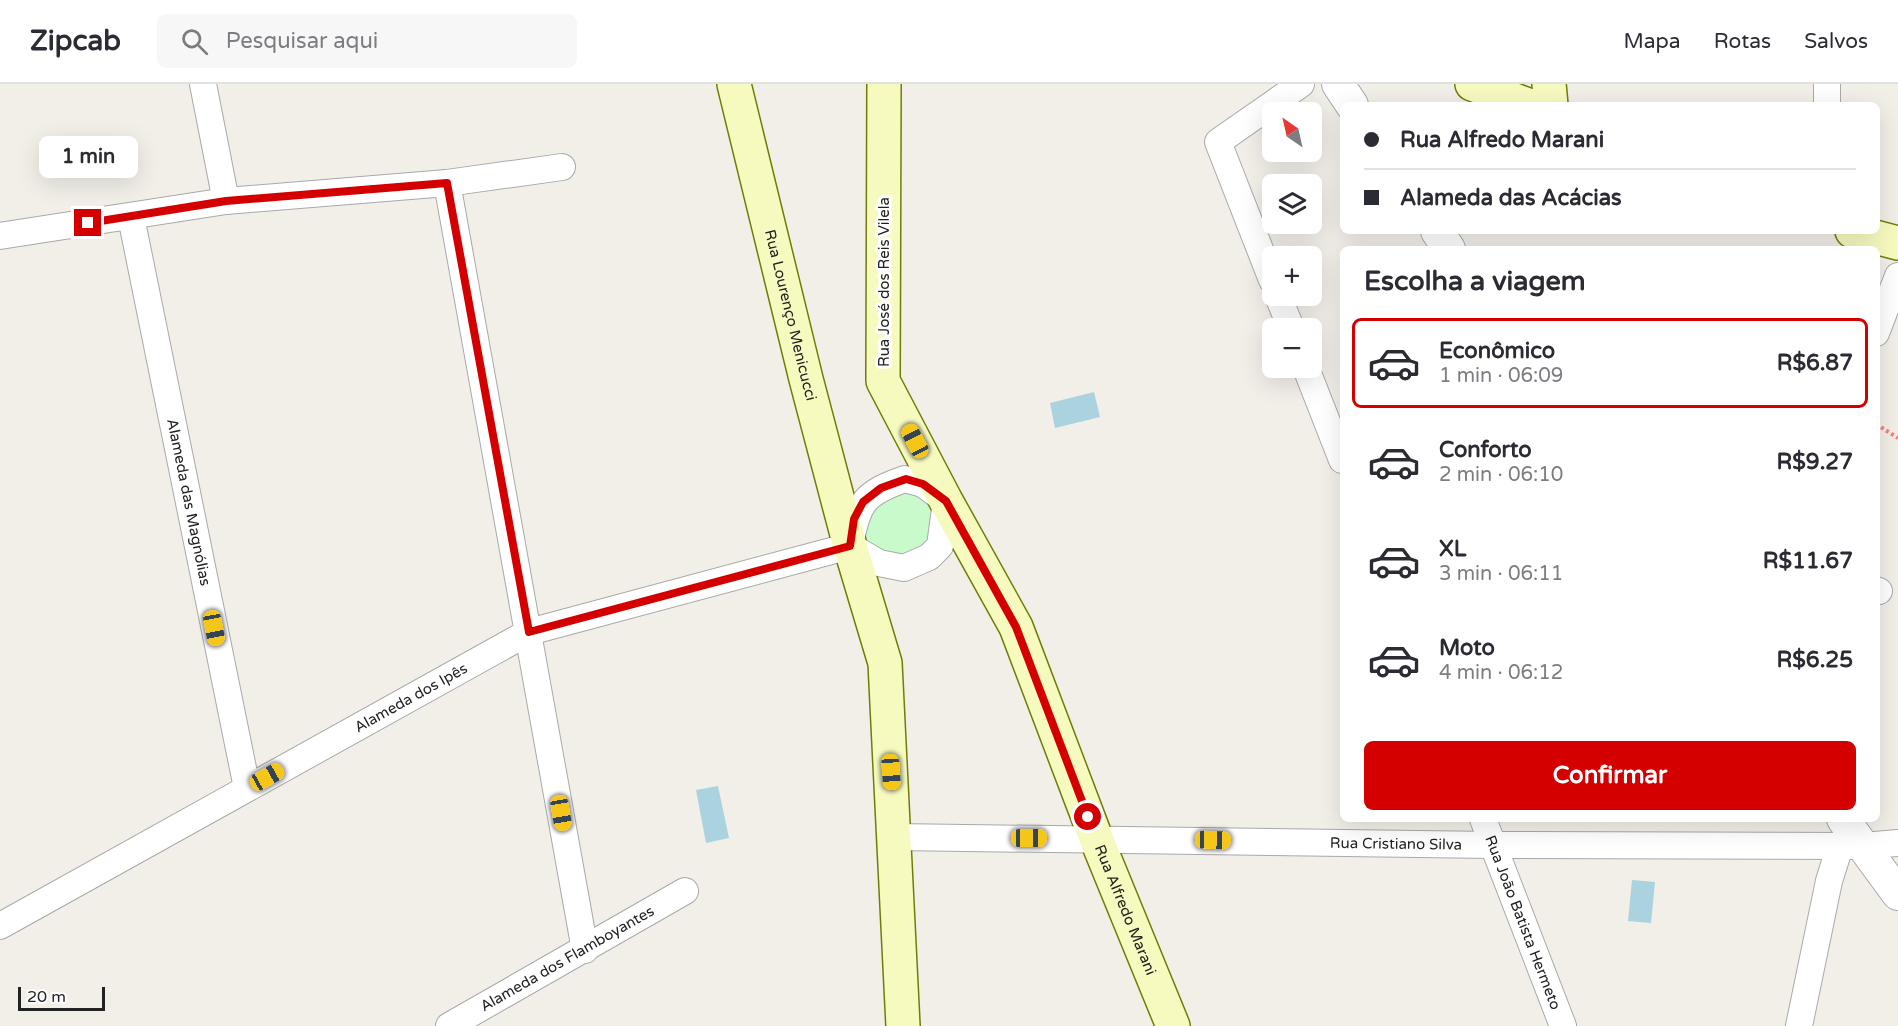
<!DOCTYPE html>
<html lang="pt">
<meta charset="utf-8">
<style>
:root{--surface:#fff;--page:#f7f7f7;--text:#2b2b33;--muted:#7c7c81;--line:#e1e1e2;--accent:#d40000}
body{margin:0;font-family:"Varela Round",sans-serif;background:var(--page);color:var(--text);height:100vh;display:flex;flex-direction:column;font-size:22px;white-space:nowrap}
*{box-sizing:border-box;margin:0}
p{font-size:20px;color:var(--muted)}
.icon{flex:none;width:33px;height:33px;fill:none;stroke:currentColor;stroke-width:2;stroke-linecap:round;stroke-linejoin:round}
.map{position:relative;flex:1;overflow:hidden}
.panel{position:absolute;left:1340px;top:162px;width:540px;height:576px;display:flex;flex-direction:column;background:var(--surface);border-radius:9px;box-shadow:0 6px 24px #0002}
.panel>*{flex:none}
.hud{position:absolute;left:1340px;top:18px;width:540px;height:132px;border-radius:9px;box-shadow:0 6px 24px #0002;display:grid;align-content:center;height:132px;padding:0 24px;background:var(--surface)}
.needle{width:39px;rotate:326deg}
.controls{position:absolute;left:1262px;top:18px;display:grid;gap:12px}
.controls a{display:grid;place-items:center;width:60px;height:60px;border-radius:9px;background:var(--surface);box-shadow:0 6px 24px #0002;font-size:30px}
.scale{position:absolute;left:18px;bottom:15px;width:87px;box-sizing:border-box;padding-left:6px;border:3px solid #222;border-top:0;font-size:16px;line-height:21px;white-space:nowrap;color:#222;-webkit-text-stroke:4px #fff;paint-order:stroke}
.end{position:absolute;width:27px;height:27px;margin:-14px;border:8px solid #d40000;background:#fff;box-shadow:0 0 0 3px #fff}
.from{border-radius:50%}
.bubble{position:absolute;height:42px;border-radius:9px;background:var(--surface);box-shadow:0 6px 24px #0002;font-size:20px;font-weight:800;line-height:42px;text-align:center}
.car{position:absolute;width:18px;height:36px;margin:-18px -9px;border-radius:8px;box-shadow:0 0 4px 2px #0007;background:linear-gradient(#f5c518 24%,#345 0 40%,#f5c518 0 76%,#345 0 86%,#f5c518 0)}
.hud b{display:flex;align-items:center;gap:21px;height:57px;font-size:22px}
.hud b+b{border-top:2px solid var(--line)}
.hud i{width:15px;height:15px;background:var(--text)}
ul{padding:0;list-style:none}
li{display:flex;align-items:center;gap:18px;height:90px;margin:0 12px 9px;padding:0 12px;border:3px solid transparent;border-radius:9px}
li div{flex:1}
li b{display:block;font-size:22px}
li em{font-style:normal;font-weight:800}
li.active{border-color:var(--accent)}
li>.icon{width:54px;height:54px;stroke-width:1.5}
h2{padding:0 24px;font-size:27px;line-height:72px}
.primary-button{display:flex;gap:12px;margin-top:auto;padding:12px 24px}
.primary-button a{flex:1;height:69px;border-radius:9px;background:var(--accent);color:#fff;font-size:24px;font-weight:800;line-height:69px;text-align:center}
header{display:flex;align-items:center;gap:36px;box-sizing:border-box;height:84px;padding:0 30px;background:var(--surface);border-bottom:2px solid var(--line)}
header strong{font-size:28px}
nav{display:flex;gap:33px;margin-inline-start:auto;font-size:21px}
.search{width:420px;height:54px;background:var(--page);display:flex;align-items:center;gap:15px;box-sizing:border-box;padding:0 21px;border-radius:9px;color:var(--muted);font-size:22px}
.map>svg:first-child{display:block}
.park{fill:#c8facc}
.water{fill:#aad3df}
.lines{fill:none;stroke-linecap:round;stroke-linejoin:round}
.minor-casing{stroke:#a9a9a9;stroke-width:28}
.tertiary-casing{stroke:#a9a9a9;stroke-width:34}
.secondary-casing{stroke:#707d05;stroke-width:36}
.path{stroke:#fa8072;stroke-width:4;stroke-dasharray:3 3;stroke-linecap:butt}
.minor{stroke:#fff;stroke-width:26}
.tertiary{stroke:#fff;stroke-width:32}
.secondary{stroke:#f7fabf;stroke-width:33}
.route{stroke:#d40000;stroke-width:8}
.labels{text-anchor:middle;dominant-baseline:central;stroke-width:6;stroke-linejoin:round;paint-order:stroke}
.street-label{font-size:15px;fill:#222;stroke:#fff}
</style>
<header>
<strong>Zipcab</strong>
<div class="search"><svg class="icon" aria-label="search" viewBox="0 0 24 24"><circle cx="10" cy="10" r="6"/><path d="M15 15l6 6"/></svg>Pesquisar aqui</div>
<nav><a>Mapa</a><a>Rotas</a><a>Salvos</a></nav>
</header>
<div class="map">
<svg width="1898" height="942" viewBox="0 0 1898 942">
<rect width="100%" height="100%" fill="#f2efe9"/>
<path class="park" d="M908 401 931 411 936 431 933 464 884 477 860 454C872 420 875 415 908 401Z"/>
<g class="water">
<path d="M1094 308 1100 333 1055 344 1050 319Z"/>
<path d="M718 702 729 754 706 759 696 706Z"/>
<path d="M1632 796 1655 798 1651 839 1628 837Z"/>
</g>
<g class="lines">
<g class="minor-casing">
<g id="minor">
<path d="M203 0 226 117"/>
<path d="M1827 21V0"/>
<path d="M447 99 585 866"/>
<path id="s1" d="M131 133 247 704"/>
<path d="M0 152 226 117 447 99 562 83"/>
<path d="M1272 196 1218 58 1301 0"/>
<path d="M1278 212 1291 244"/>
<path d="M1876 249 1898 192"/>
<path d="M1306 284 1342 376"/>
<path d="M905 395 923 400 946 417 940 462 929 473 904 484 879 479 850 462C857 419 864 409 905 395Z"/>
<path d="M1876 506 1879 507"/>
<path id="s2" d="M1483 735 1563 942"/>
<path id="s3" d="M895 753 1493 761 1863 762 1898 759"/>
<path id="s4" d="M0 842 529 548 850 462"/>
<path id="s5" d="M449 942 685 807"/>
<path d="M1799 942 1829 797 1840 762"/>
</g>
</g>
<g class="tertiary-casing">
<g id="tertiary">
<path d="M1338 0 1352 21"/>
<path d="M1437 147 1449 165"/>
<path d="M1843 735 1898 810"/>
</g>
</g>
<g class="secondary-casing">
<g id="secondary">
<path id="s6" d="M734 0 806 295 850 462 885 579 903 942"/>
<path id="s7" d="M884 0 883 297 946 417 1016 543 1096 754 1173 942"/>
<path d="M1472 0 1528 21"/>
<path d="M1549 0 1551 21"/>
<path d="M1852 147 1898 159"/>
</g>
</g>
<path class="path" d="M1876 340 1898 354"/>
<use href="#minor" class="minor"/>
<use href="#tertiary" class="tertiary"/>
<use href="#secondary" class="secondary"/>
</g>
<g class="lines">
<path class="route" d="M88 139 226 117 447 99 529 548 850 462 854 435 863 418 881 404 906 395 923 400 946 417 1016 543 1088 733"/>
</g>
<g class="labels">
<g class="street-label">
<text transform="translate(884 198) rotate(-90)">Rua José dos Reis Vilela</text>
<text stroke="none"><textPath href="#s6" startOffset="238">Rua Lourenço Menicucci</textPath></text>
<text stroke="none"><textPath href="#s1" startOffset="291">Alameda das Magnólias</textPath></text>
<text stroke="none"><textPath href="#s4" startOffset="470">Alameda dos Ipês</textPath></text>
<text stroke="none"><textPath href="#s3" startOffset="501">Rua Cristiano Silva</textPath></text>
<text stroke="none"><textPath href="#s7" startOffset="880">Rua Alfredo Marani</textPath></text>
<text stroke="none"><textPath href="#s2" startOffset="111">Rua João Batista Hermeto</textPath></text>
<text stroke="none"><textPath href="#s5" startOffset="136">Alameda dos Flamboyantes</textPath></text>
</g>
</g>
</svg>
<div class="controls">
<a><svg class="needle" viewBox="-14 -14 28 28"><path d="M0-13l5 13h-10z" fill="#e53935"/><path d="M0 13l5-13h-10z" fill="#7c7c81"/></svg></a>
<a><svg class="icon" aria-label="layers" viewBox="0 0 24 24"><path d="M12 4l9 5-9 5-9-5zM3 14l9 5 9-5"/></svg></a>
<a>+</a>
<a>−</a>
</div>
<div class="scale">20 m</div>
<i class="end from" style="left:1088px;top:733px"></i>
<i class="end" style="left:88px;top:139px"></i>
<div class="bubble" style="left:39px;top:52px;width:99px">1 min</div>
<i class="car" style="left:915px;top:357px;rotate:332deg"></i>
<i class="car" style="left:214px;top:544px;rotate:169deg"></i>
<i class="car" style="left:891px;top:688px;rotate:176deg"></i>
<i class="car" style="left:267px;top:693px;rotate:61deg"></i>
<i class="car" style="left:561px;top:729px;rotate:170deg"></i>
<i class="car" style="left:1029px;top:754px;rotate:90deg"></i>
<i class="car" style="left:1213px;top:756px;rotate:91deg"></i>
<div class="hud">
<b><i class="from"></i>Rua Alfredo Marani</b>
<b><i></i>Alameda das Acácias</b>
</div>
<section class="panel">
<h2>Escolha a viagem</h2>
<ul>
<li class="active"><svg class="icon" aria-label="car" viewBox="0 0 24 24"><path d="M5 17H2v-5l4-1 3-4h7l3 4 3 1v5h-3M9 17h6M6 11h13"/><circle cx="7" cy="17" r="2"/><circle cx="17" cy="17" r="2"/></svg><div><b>Econômico</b><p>1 min · 06:09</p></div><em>R$6.87</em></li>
<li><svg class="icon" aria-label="car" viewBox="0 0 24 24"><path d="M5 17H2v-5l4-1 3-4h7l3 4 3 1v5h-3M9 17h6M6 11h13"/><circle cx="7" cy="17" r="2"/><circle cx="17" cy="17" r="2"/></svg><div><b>Conforto</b><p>2 min · 06:10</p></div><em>R$9.27</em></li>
<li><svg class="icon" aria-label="car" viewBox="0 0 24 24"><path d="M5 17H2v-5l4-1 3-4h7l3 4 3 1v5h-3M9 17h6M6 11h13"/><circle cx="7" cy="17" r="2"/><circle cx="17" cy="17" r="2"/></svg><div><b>XL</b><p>3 min · 06:11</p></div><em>R$11.67</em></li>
<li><svg class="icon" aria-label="car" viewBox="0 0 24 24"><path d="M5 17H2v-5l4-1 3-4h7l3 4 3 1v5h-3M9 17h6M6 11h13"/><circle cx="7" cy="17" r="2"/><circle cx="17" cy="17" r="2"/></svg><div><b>Moto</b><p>4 min · 06:12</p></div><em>R$6.25</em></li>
</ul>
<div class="primary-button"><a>Confirmar</a></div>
</section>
</div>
